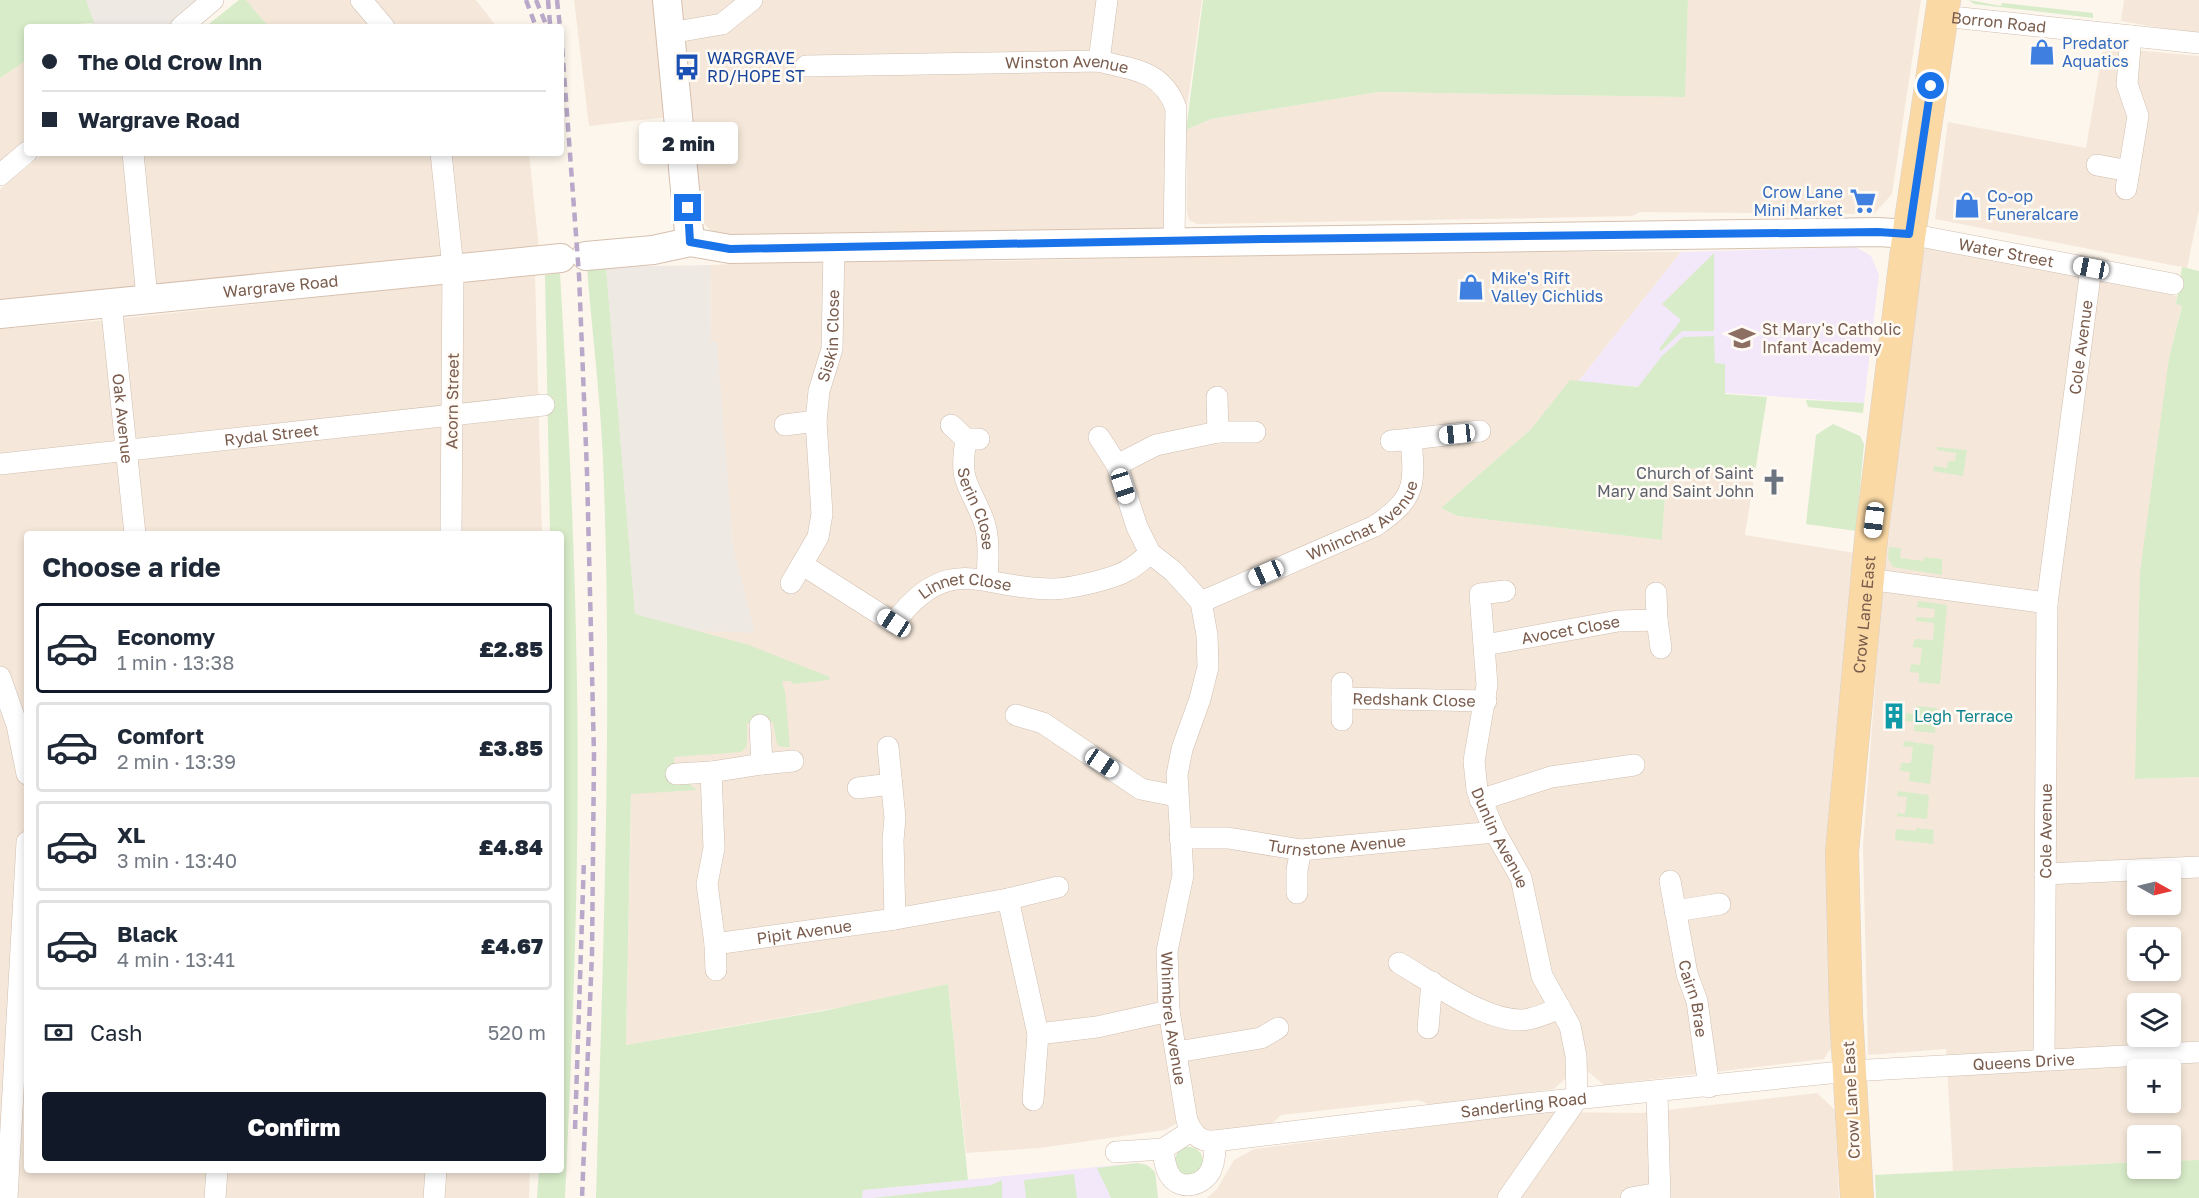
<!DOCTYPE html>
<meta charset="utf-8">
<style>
:root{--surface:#fff;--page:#f6f6f7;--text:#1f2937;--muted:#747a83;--line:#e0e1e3;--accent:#111827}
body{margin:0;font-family:"Golos Text",sans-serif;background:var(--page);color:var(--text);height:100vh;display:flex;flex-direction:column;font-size:22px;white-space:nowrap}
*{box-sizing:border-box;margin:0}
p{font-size:20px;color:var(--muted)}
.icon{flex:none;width:33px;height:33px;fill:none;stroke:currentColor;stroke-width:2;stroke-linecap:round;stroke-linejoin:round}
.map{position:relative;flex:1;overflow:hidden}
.drawer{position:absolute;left:24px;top:531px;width:540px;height:642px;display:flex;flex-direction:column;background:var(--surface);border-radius:6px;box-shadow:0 3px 9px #0003}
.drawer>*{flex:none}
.top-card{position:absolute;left:24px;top:24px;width:540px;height:132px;border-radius:6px;box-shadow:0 3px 9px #0003;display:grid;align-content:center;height:132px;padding:0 18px;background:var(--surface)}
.needle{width:39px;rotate:98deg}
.fabs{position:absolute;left:2127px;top:861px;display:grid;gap:12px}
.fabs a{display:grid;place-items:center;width:54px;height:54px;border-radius:6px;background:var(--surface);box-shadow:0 3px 9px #0003;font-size:30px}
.end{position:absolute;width:27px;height:27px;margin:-14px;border:8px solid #1a73e8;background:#fff;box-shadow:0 0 0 3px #fff}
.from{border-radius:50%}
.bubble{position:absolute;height:42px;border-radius:6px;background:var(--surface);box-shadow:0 3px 9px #0003;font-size:20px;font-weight:800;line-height:42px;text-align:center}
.car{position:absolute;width:18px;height:36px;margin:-18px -9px;border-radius:8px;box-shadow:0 0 4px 2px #0007;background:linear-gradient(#fff 24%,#345 0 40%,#fff 0 76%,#345 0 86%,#fff 0)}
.top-card b{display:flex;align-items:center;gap:21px;height:57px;font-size:22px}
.top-card b+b{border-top:2px solid var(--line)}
.top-card i{width:15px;height:15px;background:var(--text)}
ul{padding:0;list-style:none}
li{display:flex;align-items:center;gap:18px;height:90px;margin:0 12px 9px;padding:0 6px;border:3px solid var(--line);border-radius:6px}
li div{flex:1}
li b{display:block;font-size:22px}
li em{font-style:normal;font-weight:800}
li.active{border-color:var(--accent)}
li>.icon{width:54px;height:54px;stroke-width:1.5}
h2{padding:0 18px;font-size:27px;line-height:72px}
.pay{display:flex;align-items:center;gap:15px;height:66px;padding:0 18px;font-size:22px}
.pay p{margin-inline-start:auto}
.action{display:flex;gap:12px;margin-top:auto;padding:12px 18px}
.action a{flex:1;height:69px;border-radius:6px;background:var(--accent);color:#fff;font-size:24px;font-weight:800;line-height:69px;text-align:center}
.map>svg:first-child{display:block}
.residential{fill:#f5e8da;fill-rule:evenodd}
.industrial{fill:#efe9e4}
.education{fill:#f3e8fa}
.green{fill:#d8ecc9}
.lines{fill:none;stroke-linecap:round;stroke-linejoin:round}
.street-casing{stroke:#d1beb0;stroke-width:22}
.secondary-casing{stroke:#d6c0b0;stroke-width:30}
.primary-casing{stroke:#dad1cd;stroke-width:34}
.street{stroke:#fff;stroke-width:21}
.secondary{stroke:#fff;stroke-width:28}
.primary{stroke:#fbd9a5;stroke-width:33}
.rail{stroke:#b9a8c9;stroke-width:4.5;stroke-dasharray:9 6;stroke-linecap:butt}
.route{stroke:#1a73e8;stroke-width:8}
.labels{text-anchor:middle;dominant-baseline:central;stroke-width:5;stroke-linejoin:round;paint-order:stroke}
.street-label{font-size:16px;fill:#7a5c4d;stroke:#fffaf3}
.shop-label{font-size:16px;fill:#366cbe;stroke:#fffaf3;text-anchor:start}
.transit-label{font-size:16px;fill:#164399;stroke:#fffaf3;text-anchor:start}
.education-label{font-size:16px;fill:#785e54;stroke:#fffaf3;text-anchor:start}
.worship-label{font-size:16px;fill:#5b616d;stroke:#fffaf3;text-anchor:end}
.culture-label{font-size:16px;fill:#0d838f;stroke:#fffaf3;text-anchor:start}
</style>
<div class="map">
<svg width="2199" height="1198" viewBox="0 0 2199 1198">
<rect width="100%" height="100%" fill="#fdf6ec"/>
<g class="residential">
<path d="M246 0H476L497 27H269Z"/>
<path d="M574 0H653L667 117 589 126Z"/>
<path d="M680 0H1202L1189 93 1165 230 728 238 712 232 704 224 701 205Z"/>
<path d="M1688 0H1921L1892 194 1874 214 1640 212 1632 216 1538 218 1197 224 1189 220 1187 212 1186 130 1211 119 1378 92 1684 97Z"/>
<path d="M2124 0H2199V35L2121 21Z"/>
<path d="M2103 47 2199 56V210L2187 268 1935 219 1948 122 2086 148Z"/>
<path d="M27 60V142L0 165V78Z"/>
<path d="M44 153H529L539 249 0 302V189Z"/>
<path d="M1921 245 2177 296 2176 304 2182 305 2169 358 2135 779 2199 777V1160L2171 1161 2170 1136H2138L2137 1162 1953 1171 1946 1049 1868 1055 1863 845 1881 608ZM2138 872H2170V904H2138ZM2138 938H2170V970H2138ZM2138 1004H2170V1036H2138ZM2138 1070H2170V1102H2138Z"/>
<path d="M1396 252H1681L1578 382 1570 381 1531 429 1441 508 1457 516 1662 540 1667 467 1755 472 1745 535 1861 554 1835 1042 1824 1059 1604 1085 1585 1069 1565 1079 1554 1089 1431 1105 1417 1100 1281 1115 1270 1125 1215 1132 1201 1127 1190 1116 1165 1130 1040 1148 966 1153 948 984 875 1001 626 1045 635 614 656 620 741 584 733 547 716 342H711L710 265 824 260 1007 261Z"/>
<path d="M535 274 542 534H27V1170H530L529 1198H0V329L107 320Z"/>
<path d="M1817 1093 1835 1110 1839 1198H1207L1217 1189 1234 1160 1254 1149 1542 1112 1641 1113Z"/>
</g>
<g class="industrial">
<path d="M83 0H202L167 27H93Z"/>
<path d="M710 265 711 342H717L733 547 755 633 699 631 635 614 606 267Z"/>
</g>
<g class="education">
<path d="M1856 247 1871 256 1879 275 1864 403 1578 382 1681 252Z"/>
<path d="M1137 1163 1147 1165 1155 1172 1158 1198H862L863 1190Z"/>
</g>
<g class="green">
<path d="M0 0H86L94 23 27 27V60L0 78Z"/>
<path d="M239 0H246L269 27H205Z"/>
<path d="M1203 0H1688L1685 97 1378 92 1211 119 1186 130Z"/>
<path d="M1969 0 2001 6 2002 3 2093 13V18L1974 4Z"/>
<path d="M1714 253V331H1682L1661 351 1659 349 1681 320 1662 304Z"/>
<path d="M606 267 635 614 749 645 830 677 829 680 792 684 791 681H782L785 692 790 747H781L777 744 773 722 747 723V746L741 752 674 757V784H689L697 790 631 794 626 1045 823 1011 948 984 968 1180 863 1190 862 1198H596C603 952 613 705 603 459 600 395 592 331 587 268Z"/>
<path d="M2182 267 2199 271V777L2135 779 2140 572 2169 358 2182 306 2176 304Z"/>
<path d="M560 273C568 411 575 548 577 686 580 857 573 1028 565 1198H537L539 1170H561V534H550L545 275Z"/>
<path d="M1714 336 1715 363 1725 364V394L1767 397 1755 472 1667 467 1662 540 1457 516 1441 508 1531 429 1570 380 1638 387 1662 356 1683 337Z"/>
<path d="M1806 400 1864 403 1863 413 1808 407Z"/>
<path d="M1833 424 1860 436 1864 444 1856 531 1806 524 1816 435Z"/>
<path d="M1937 447 1967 450 1963 476 1933 471 1934 466 1947 468 1948 461H1955L1956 453 1937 450Z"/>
<path d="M1889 547 1901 548 1900 558 1923 561 1924 557 1942 559V575L1893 567 1888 558Z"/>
<path d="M1918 601 1947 605 1940 684 1919 682V673L1910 672 1911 664 1920 665 1922 648 1912 647 1915 639 1933 640 1934 623 1916 621V617L1934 618 1935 609 1917 607Z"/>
<path d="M1916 706 1937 708 1935 733 1914 731V722L1905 721 1906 713 1915 714Z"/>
<path d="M1904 741 1934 745 1930 784 1909 781 1910 772 1900 771 1901 763H1911L1913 747 1903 746Z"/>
<path d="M1898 791 1929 795 1927 819 1897 816V813L1905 814 1907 797 1897 796Z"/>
<path d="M1916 828 1934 830 1933 844 1895 840 1896 829 1916 831Z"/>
<circle cx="1189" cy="1161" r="14"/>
<path d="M2199 1160V1198H1876L1875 1175 2137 1162 2138 1168H2170L2171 1161Z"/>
<path d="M1137 1163 1147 1165 1155 1172 1158 1198H1111L1097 1168Z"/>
<path d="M1074 1174 1077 1198H1026L1024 1180Z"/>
<path d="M1002 1180V1198H872L991 1185Z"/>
</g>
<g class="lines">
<g class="street-casing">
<g id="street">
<path d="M361 0 384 27"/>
<path id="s1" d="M1942 16 2199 43"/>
<path d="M181 27 213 0"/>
<path d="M670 33 722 24 752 0"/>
<path d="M1099 61 1107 0"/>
<path id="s2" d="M806 66 1099 61C1134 70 1162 70 1176 108L1174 241"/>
<path d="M133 153 147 298"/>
<path d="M441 153 453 268 451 534"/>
<path d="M2097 165 2129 171 2138 116 2127 84 2131 36"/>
<path d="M0 175 27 152"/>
<path d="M2126 189 2129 171"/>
<path id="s3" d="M1909 234 2173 284"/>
<path id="s4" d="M111 303 135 534"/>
<path d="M1217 397 1218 432H1255"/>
<path id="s5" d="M785 425 816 421 819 391 832 349 834 247"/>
<path d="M951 425 966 439H979"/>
<path id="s6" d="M1099 437 1117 465 1137 527 1150 553 1173 571 1201 602 1207 635 1208 667 1200 699 1182 749 1177 775 1183 875 1167 951 1169 1011 1187 1121C1193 1134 1199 1142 1215 1141L1525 1104 1850 1071 2199 1052"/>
<path id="s7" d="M966 439C959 484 968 481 983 519 990 537 988 561 987 580"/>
<path d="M1411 439 1480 431"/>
<path id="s8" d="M0 464 544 405"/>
<path d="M1117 465 1156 445 1218 432"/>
<path id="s9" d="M803 565 894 623C950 550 980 589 1052 589 1069 589 1114 579 1128 570 1136 566 1143 559 1150 553"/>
<path d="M1868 579 2047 603"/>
<path d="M791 583 818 537 822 514 816 421"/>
<path id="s10" d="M1505 591 1480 594 1487 685 1474 761 1477 790 1495 832 1521 878 1542 976 1570 1026 1576 1056 1577 1099 1508 1198"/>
<path id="s11" d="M1201 602 1375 526C1416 498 1415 485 1411 439L1391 441"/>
<path d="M1657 620 1661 648"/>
<path id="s12" d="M1485 645 1618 621 1657 620 1656 593"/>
<path d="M0 677 17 725 27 774"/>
<path id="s13" d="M1342 683V698L1486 701"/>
<path d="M1016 715 1043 723 1141 789 1176 796"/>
<path d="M1342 720V698"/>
<path id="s14" d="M760 725 762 764 711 772 714 848 707 884 715 944 895 919"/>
<path d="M888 747 895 818 893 840 895 919 1008 899 1038 1034 1097 1027 1169 1011"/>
<path d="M762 764 793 761"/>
<path d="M676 774 711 772"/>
<path d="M858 788 892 784"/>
<path d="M1480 800 1551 777 1634 765"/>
<path id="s15" d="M1180 838H1228L1301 850 1495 832"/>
<path d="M2045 874 2199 867"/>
<path id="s16" d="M1670 881 1687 974 1697 1001 1709 1087"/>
<path d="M1297 893V870L1301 850"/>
<path d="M1008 899 1058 887"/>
<path d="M1675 911 1720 904"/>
<path d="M715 944 716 970"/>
<path d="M1399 963C1431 981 1491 1027 1529 1019 1539 1017 1550 1012 1560 1008"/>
<path d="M1428 1028 1432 982"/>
<path d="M1177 1052 1261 1038 1278 1028"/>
<path id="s17" d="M2044 1059 2047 603 2091 268"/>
<path d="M1657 1093 1660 1198"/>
<path d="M1033 1100 1038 1034"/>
<path d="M1191 1131 1163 1149C1164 1158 1165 1169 1171 1177 1182 1191 1204 1185 1211 1170 1215 1161 1215 1151 1215 1141"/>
<path d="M1116 1152 1163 1149"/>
<path d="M7 1198 27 842"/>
<path d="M215 1198 217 1170"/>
<path d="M434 1198 436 1170"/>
<path d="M1631 1198 1659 1193"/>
</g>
</g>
<g class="secondary-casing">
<g id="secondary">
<path d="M667 0 690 242"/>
<path d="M586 256 653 250 690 242 730 249 1878 232 1909 234"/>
<path id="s18" d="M0 314 561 258"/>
</g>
</g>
<g class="primary-casing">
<g id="primary">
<path id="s19" d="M1857 1198 1846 1014 1842 852 1871 540 1909 234 1944 0"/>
</g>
</g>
<use href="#street" class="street"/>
<use href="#secondary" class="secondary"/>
<use href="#primary" class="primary"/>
<g class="rail">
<path d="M526 0 536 27"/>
<path d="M536 0 547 27"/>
<path d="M548 0 550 24"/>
<path d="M557 0 560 27"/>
<path d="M561 33 579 275 587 472 594 755 592 953 582 1198"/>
<path d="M575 1129 584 859"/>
</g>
</g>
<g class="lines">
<path class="route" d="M688 208 690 242 730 249 1263 239 1878 232 1909 234 1931 86"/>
</g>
<defs>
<g id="shop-bare" transform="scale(2.07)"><path d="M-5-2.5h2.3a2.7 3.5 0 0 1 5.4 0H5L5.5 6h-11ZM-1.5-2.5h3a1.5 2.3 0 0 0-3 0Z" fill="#3f7fe0" stroke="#fffaf3" stroke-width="2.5" paint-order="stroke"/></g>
<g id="bus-bare" transform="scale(2.07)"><path d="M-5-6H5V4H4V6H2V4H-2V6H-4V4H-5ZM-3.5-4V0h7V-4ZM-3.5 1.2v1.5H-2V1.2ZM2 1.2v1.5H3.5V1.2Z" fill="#1a4fb4" stroke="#fffaf3" stroke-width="2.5" paint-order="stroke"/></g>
<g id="supermarket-bare" transform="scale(2.07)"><path d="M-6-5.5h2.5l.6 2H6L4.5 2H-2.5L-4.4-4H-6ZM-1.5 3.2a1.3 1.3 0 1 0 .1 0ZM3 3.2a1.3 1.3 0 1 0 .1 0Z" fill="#3f7fe0" stroke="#fffaf3" stroke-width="2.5" paint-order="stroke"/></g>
<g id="school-bare" transform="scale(2.07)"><path d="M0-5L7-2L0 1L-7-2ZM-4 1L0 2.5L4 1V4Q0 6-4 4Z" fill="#8d6e63" stroke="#fffaf3" stroke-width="2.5" paint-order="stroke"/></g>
<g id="church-bare" transform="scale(2.07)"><path d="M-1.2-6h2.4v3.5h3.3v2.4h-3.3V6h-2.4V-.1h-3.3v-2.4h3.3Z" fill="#6b7280" stroke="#fffaf3" stroke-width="2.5" paint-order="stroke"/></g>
<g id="building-bare" transform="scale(2.07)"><path d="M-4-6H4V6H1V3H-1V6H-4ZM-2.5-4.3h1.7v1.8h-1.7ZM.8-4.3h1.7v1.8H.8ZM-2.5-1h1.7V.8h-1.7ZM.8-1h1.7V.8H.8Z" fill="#0f9aa8" stroke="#fffaf3" stroke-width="2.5" paint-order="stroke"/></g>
</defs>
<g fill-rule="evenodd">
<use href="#shop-bare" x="2042" y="52"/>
<use href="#bus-bare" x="687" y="67"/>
<use href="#supermarket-bare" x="1863" y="201"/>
<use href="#shop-bare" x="1967" y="205"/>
<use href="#shop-bare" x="1471" y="287"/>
<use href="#school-bare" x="1742" y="338"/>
<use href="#church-bare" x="1774" y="482"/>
<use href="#building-bare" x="1894" y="716"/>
</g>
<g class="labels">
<g class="street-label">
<text stroke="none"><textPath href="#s1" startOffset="57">Borron Road</textPath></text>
<text stroke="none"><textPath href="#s2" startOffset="261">Winston Avenue</textPath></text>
<text stroke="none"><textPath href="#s3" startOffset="99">Water Street</textPath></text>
<text stroke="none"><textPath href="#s18" startOffset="282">Wargrave Road</textPath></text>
<text stroke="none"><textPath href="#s5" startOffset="118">Siskin Close</textPath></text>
<text stroke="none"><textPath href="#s17" startOffset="714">Cole Avenue</textPath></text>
<text transform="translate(452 401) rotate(-89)">Acorn Street</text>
<text stroke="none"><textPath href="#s4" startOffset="116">Oak Avenue</textPath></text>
<text stroke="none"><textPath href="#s8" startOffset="273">Rydal Street</textPath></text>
<text stroke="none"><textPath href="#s7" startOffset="72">Serin Close</textPath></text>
<text stroke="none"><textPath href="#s11" startOffset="183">Whinchat Avenue</textPath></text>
<text stroke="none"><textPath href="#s9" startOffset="194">Linnet Close</textPath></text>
<text stroke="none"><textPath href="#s19" startOffset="585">Crow Lane East</textPath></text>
<text stroke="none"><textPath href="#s12" startOffset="87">Avocet Close</textPath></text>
<text stroke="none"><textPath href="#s13" startOffset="87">Redshank Close</textPath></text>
<text stroke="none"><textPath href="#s17" startOffset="228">Cole Avenue</textPath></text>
<text stroke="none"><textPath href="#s10" startOffset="276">Dunlin Avenue</textPath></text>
<text stroke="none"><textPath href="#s15" startOffset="158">Turnstone Avenue</textPath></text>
<text stroke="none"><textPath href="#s14" startOffset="354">Pipit Avenue</textPath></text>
<text stroke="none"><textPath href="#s16" startOffset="120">Cairn Brae</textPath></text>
<text stroke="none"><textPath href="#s6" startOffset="622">Whimbrel Avenue</textPath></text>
<text stroke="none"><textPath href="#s6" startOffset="1576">Queens Drive</textPath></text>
<text transform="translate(1851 1100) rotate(-93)">Crow Lane East</text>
<text stroke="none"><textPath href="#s6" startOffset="1074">Sanderling Road</textPath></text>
</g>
<g class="shop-label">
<text x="2062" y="43">Predator<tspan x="2062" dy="18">Aquatics</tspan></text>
<text x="1843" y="192" text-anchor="end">Crow Lane<tspan x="1843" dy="18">Mini Market</tspan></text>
<text x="1987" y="196">Co-op<tspan x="1987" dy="18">Funeralcare</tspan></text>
<text x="1491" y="278">Mike's Rift<tspan x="1491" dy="18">Valley Cichlids</tspan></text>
</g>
<g class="transit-label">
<text x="707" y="58">WARGRAVE<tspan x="707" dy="18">RD/HOPE ST</tspan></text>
</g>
<g class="education-label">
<text x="1762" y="329">St Mary's Catholic<tspan x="1762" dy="18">Infant Academy</tspan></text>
</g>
<g class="worship-label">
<text x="1754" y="473">Church of Saint<tspan x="1754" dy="18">Mary and Saint John</tspan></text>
</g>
<g class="culture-label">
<text x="1914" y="716">Legh Terrace</text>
</g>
</g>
</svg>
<div class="fabs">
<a><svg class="needle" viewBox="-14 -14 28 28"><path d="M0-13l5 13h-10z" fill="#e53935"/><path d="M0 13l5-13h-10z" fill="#747a83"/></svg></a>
<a><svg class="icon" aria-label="locate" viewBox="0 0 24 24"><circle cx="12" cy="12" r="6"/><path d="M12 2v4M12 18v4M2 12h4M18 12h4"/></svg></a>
<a><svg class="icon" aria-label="layers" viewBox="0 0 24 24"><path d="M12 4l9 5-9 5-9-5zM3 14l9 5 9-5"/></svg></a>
<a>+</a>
<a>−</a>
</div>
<i class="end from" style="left:1931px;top:86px"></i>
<i class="end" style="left:688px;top:208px"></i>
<div class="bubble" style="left:639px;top:122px;width:99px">2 min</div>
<i class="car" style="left:2091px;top:268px;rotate:281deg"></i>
<i class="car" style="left:1457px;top:434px;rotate:264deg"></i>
<i class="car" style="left:1123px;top:486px;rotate:162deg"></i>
<i class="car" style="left:1874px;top:520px;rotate:187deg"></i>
<i class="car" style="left:1266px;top:573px;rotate:246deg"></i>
<i class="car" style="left:894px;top:623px;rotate:303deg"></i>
<i class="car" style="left:1102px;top:763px;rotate:124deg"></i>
<div class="top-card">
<b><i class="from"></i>The Old Crow Inn</b>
<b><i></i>Wargrave Road</b>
</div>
<section class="drawer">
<h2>Choose a ride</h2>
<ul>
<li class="active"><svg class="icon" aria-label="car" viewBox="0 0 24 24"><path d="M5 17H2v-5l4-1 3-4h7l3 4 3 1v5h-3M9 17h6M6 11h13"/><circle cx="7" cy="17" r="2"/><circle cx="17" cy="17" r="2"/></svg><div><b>Economy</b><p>1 min · 13:38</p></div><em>£2.85</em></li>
<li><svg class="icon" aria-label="car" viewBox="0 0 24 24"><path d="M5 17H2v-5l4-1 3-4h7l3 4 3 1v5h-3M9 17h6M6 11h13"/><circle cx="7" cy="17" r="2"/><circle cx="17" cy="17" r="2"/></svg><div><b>Comfort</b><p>2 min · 13:39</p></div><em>£3.85</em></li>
<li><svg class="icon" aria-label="car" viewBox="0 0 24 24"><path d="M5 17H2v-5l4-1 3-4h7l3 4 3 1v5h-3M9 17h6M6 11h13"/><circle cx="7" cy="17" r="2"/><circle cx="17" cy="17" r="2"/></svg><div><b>XL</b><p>3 min · 13:40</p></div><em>£4.84</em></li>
<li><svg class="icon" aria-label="car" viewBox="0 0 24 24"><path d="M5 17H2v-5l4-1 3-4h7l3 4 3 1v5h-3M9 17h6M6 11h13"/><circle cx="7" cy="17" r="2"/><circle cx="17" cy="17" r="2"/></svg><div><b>Black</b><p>4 min · 13:41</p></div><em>£4.67</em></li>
</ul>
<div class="pay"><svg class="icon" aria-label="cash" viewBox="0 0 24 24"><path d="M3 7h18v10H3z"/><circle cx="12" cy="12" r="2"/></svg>Cash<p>520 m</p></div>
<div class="action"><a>Confirm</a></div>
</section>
</div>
